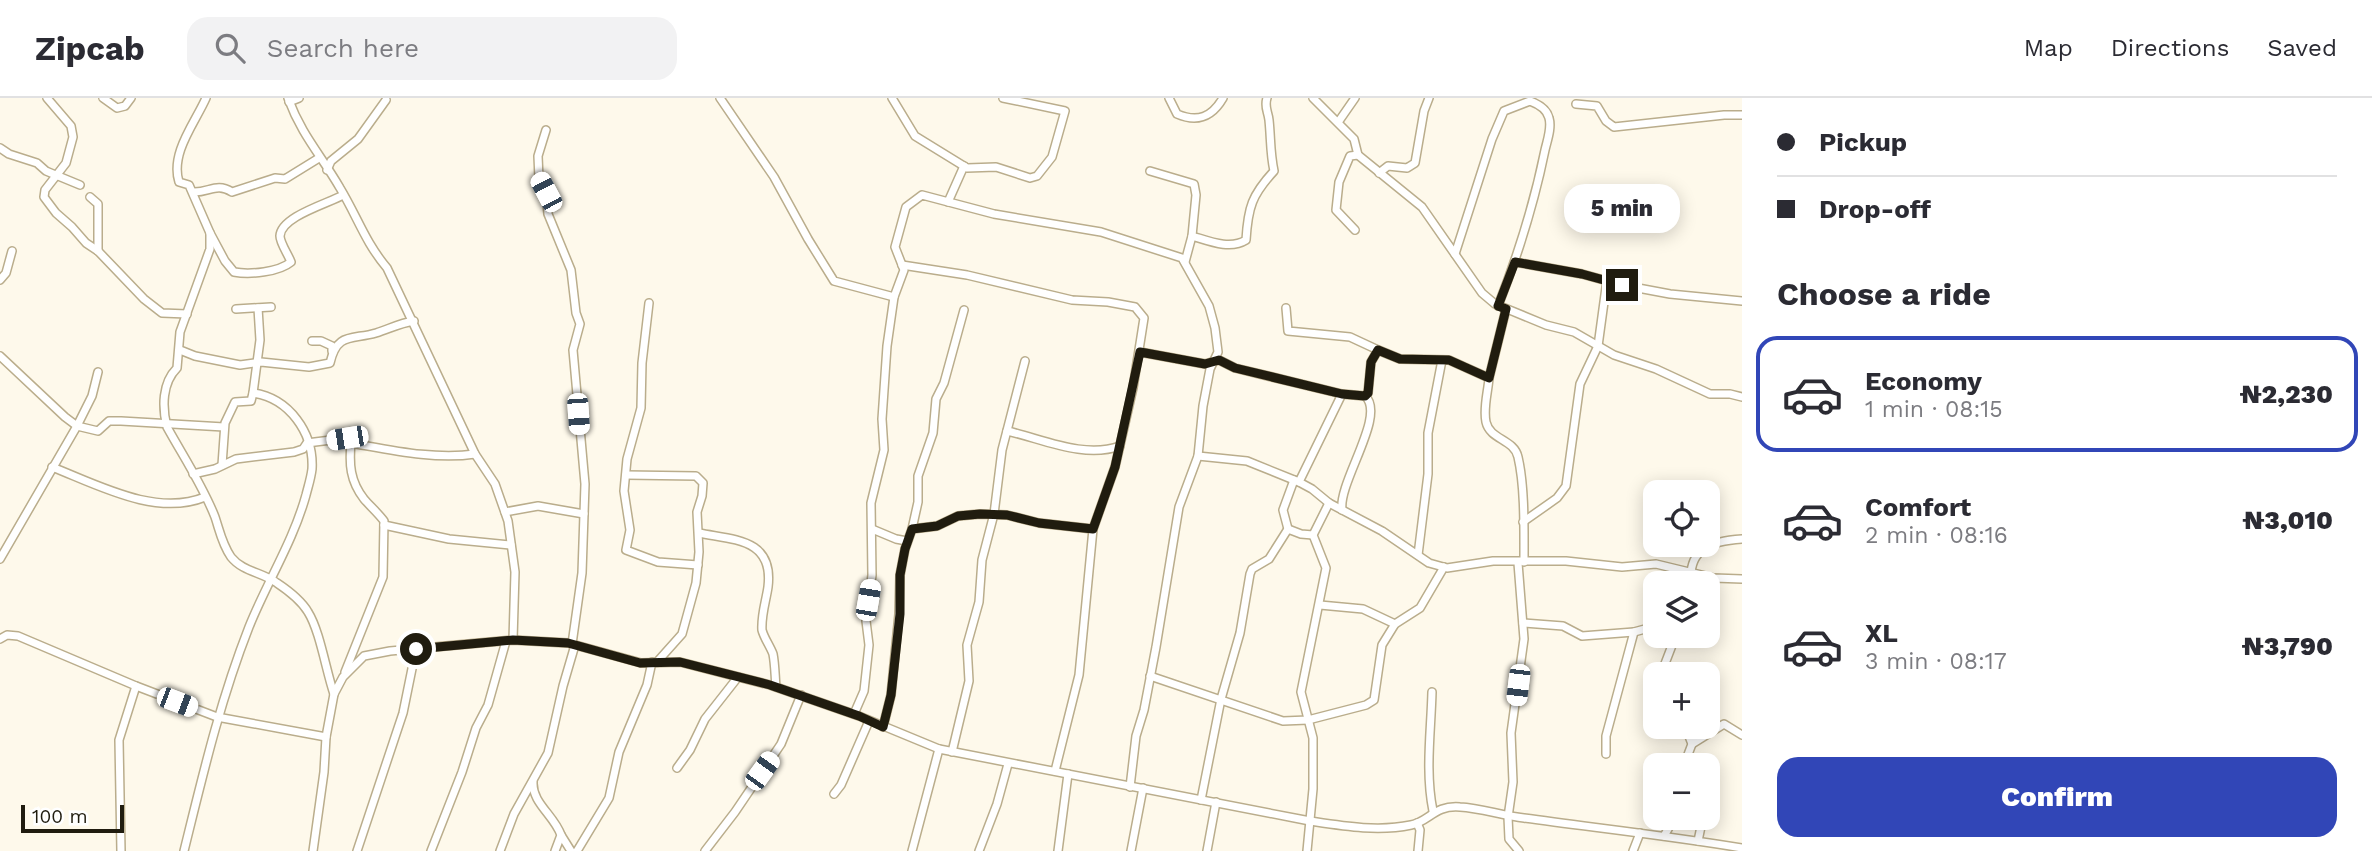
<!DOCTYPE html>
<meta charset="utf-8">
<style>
:root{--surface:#fff;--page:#f2f2f3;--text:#2b2b33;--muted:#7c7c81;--line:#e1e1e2;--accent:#3146b7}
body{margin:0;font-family:"Work Sans",sans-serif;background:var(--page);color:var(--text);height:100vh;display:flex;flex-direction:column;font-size:26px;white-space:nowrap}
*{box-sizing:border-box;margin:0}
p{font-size:23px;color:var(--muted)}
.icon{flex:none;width:38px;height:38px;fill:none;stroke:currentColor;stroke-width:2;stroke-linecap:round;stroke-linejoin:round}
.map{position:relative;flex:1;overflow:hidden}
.sheet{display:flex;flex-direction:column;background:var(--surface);width:630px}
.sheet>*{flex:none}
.hud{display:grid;align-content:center;height:154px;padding:0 35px;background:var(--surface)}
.tools{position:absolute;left:1643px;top:382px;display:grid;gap:14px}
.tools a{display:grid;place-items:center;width:77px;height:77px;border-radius:14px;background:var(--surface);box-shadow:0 4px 18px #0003;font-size:35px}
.scale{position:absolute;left:21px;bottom:18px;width:103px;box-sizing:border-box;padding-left:7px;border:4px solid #201c0f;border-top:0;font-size:19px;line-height:24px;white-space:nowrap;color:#201c0f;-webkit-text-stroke:5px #fff;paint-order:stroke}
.end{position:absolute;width:32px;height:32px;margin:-16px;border:9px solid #201c0f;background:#fff;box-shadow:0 0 0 4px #fff}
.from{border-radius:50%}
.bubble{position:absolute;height:49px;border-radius:21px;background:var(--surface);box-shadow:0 4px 18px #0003;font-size:23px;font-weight:800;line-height:49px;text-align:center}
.car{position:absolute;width:21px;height:42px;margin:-21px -10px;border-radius:9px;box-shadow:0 0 5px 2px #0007;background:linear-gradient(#fff 24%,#345 0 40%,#fff 0 76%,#345 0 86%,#fff 0)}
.hud b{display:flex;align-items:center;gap:24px;height:66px;font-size:26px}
.hud b+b{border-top:2px solid var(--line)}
.hud i{width:18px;height:18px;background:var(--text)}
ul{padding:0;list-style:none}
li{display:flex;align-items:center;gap:21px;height:116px;margin:0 14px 10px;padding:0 21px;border:4px solid transparent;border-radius:21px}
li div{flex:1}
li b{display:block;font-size:26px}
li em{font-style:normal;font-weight:800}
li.selected{border-color:var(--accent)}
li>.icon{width:63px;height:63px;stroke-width:1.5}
h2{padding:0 35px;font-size:32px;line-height:84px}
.cta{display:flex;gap:14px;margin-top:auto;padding:14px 35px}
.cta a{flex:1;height:80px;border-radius:21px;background:var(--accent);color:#fff;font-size:28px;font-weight:800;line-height:80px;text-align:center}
header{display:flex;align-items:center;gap:42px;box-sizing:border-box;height:98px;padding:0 35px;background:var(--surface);border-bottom:2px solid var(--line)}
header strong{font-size:33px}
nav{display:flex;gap:38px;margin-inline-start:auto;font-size:24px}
.search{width:490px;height:63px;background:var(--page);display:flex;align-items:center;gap:18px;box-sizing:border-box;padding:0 24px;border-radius:21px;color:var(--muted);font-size:26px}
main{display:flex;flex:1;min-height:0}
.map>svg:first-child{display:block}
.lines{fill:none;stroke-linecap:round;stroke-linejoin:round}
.street-casing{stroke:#baad8c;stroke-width:10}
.street{stroke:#fff;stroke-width:7}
.route{stroke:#201c0f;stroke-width:9}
</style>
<header>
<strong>Zipcab</strong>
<div class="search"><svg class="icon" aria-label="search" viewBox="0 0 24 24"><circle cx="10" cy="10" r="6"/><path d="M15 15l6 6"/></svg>Search here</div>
<nav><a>Map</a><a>Directions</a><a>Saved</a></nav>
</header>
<main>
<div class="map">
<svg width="1742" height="753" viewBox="0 0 1742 753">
<rect width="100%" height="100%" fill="#fef9eb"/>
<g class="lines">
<g class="street-casing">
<g id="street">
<path d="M47 0 71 28 73 39 66 65 45 92 44 99 56 115 72 129 86 145 98 153 144 201 162 215 187 216"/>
<path d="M103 0 117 10 125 8 131 0"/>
<path d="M206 0C195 25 170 55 179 84L189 87 210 135 225 163 234 174C250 177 279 174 291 164 288 156 280 145 280 138 281 118 330 105 343 97"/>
<path d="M288 0C302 38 321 57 340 90 357 118 365 144 387 170L475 356 495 386 508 423 515 474 513 542"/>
<path d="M720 0 774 79 808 141 834 183 894 199"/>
<path d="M892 0 915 38 967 70 996 69 1030 80 1037 78 1052 59 1065 13 1003 0"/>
<path d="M1169 0 1177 16C1198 25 1212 19 1223 0"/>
<path d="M1313 0 1354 41 1358 57 1422 109 1482 195 1495 206 1546 227 1574 234 1614 257 1656 271 1710 296H1730L1742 299"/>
<path d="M289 4 299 0"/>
<path d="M1576 6 1597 8 1606 23 1614 29 1724 17H1742"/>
<path d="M1339 23 1355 0"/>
<path d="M546 32 538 58 539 81 546 94 548 116 571 172 576 215 580 226 573 252 585 386 584 416 582 475 572 546"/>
<path d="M0 50 9 56 37 65 46 73 80 87"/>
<path d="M327 72 331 63 358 41 386 2"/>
<path d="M1150 73 1194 86 1196 97 1192 138"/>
<path d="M1379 75 1388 68 1407 70 1415 65 1424 13 1429 0"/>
<path d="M193 94C209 95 216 84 232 94L275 80 285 81 319 60"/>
<path d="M90 99 98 106V153"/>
<path d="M948 104 964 68"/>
<path d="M1355 132 1336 112 1339 84 1350 58 1358 57"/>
<path d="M210 135V151L180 234 177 270C162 285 162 309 167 329 183 358 203 388 215 419 220 434 222 446 231 459 243 474 262 474 277 485 289 493 301 502 308 514 320 533 326 573 334 596"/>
<path d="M1455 156 1492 41 1504 13 1530 3C1538 6 1547 11 1549 20 1552 30 1547 43 1545 52 1534 106 1518 157 1498 208"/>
<path d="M1185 164 1192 138C1209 143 1230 152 1246 142 1248 109 1252 97 1274 73 1270 54 1271 41 1269 22 1268 13 1264 9 1267 0"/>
<path d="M1515 164 1582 176 1622 187 1670 196 1742 203"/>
<path d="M902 167 967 177 1072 202 1108 204 1135 209 1144 220 1133 290 1115 369 1093 431 1079 577 1055 673"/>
<path d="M0 182 6 175 12 153"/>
<path d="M649 205 642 265 641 310 627 361 624 393 630 432 626 452 658 464 698 467"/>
<path d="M1286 210 1288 233 1350 239 1378 252"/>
<path d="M236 211 271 209"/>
<path d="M312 243H321L332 248V253"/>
<path d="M180 252 195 258 240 267 261 264 309 269 330 265C337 234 352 242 376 235 389 231 400 225 414 223"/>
<path d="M1140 254 1205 266 1219 262 1235 270 1342 296 1365 298 1368 295 1371 264 1378 252 1400 261 1449 262 1489 280C1488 294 1483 310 1486 324 1490 342 1514 341 1518 359 1525 389 1524 432 1524 464"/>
<path d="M0 258 65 319 77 328 98 333 109 323H121L224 329"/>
<path d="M1489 280 1506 211"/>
<path d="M1342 296 1299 384 1312 391 1329 405 1382 433 1429 465 1447 470 1493 463H1566L1622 469 1656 466 1714 480 1742 481"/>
<path d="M1007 333C1043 341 1084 361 1120 348"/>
<path d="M1198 358 1247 363 1299 384"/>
<path d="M222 367 225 325 235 304 251 303 253 295 260 242 258 210"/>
<path d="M52 369C98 387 156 419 205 399"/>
<path d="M193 376 215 371 236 361 294 354 303 351 307 345 347 340 351 345C391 352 435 362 475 356"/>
<path d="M626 377 696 378 703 385 702 398 697 414 699 454 696 485 682 536 657 564"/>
<path d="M1342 412C1338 384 1387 317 1365 298"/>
<path d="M505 414 538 408 584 416"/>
<path d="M1523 424 1557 400 1566 388 1580 286 1598 248 1607 182"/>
<path d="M384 427 449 441 511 447"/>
<path d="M872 431 896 441 907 443"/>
<path d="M912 431 937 428 958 418 980 416 1007 417 1039 425 1093 431"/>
<path d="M1288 431 1283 412 1294 382"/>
<path d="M699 435C733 442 774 440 768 489 766 503 761 517 762 532 764 540 770 548 773 556 775 566 775 578 776 589"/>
<path d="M1418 457 1428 376V335L1442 262"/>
<path d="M0 461 77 328 92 298 98 274"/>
<path d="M1518 465 1524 541 1511 635 1513 684 1508 719 1509 741 1519 753"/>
<path d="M1691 485C1688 450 1712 443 1742 441"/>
<path d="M1320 507 1363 511 1395 526"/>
<path d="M1523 525 1563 528 1582 538 1634 534"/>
<path d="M0 541 7 537 18 538 136 588 217 619 326 639"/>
<path d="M345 574 383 479 384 423C378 415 370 408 364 401 350 383 349 366 351 345"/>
<path d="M1661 576 1676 537"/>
<path d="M1150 578 1283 623 1308 622 1366 607 1374 602 1382 547 1395 526 1420 510 1444 469"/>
<path d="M1656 587 1652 602 1656 608"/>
<path d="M1432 594C1431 634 1425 673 1433 713"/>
<path d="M854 616 864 593 869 547 866 523 872 477 871 405 884 352 882 321 887 248 894 199 904 172 895 149 906 109 922 97 994 116 1101 134 1182 160 1209 208 1215 230 1218 254 1210 271 1203 308 1198 358 1179 409 1156 549 1144 612 1136 638 1130 689"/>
<path d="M883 629 891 597 899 516 900 477 905 451 912 431 918 404V378L933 335 936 301 944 285 964 212"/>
<path d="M1692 646 1724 626 1742 637"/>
<path d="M952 654 969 583 967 547 979 504 982 462 994 416 1002 352 1025 263"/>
<path d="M1606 656V638L1634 534 1656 528"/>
<path d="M1684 667 1692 646 1685 628"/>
<path d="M677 670 690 652 705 621 738 579"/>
<path d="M533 684C532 705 554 717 561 737L555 753"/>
<path d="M834 696 841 687 869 623"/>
<path d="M1201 702 1221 601 1240 535 1250 476 1252 471 1269 461 1288 431 1301 436 1313 437"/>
<path d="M1417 725 1420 732 1418 753"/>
<path d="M561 737 571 753"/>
<path d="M1664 738 1675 719"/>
<path d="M1698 743 1703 719"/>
<path d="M121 753 119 642 136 588"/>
<path d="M184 753C203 676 220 603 249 529 267 484 293 444 306 397 308 389 311 380 312 371 314 335 289 300 253 295"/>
<path d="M313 753 324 674 326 639 334 596 343 579 364 558 390 553 513 542 568 545 641 565 680 564 770 587 859 618 939 651 1310 723C1343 728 1378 734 1411 727 1430 723 1434 707 1460 709 1481 710 1503 718 1524 720 1597 730 1670 738 1742 750"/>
<path d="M357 753 403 615 416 551"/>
<path d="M431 753 462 674 476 630 488 607 506 543"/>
<path d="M500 753 514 716 548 655 563 588 575 547"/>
<path d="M577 753 609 700 619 654 647 587 652 564"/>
<path d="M705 753 735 714 781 646 801 597"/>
<path d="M912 753 939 651"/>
<path d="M979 753 997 706 1008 666"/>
<path d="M1058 753 1068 676"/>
<path d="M1131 753 1143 690"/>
<path d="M1207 753 1216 704"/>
<path d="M1307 753 1313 691V640L1301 594 1326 470 1313 437 1329 405"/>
<path d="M1633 753 1640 735"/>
</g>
</g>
<use href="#street" class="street"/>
</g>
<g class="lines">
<path class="route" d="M416 551 513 542 568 545 640 565 680 564 770 587 859 618 883 629 891 597 900 516V477L905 451 912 431 937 428 958 418 980 416 1007 417 1039 425 1093 431 1115 369 1140 254 1205 266 1219 262 1235 270 1342 296 1365 298 1368 295 1371 264 1378 252 1400 261 1449 262 1489 280 1506 211 1498 208 1515 164 1582 176 1622 187"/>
</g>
</svg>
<div class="tools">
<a><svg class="icon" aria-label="locate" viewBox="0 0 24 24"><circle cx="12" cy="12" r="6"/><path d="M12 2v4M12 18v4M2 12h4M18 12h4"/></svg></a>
<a><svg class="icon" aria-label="layers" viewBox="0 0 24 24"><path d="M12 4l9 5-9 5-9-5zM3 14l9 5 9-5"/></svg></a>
<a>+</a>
<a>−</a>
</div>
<div class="scale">100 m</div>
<i class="end from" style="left:416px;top:551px"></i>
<i class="end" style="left:1622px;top:187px"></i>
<div class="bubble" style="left:1564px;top:86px;width:116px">5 min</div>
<i class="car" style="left:546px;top:94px;rotate:332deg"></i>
<i class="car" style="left:578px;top:316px;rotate:176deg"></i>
<i class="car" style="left:347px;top:340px;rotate:261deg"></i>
<i class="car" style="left:868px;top:502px;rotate:10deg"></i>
<i class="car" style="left:1518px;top:587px;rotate:187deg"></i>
<i class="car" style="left:177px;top:604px;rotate:111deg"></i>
<i class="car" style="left:762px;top:673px;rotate:36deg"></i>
</div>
<section class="sheet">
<div class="hud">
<b><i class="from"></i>Pickup</b>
<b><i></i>Drop-off</b>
</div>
<h2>Choose a ride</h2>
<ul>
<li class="selected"><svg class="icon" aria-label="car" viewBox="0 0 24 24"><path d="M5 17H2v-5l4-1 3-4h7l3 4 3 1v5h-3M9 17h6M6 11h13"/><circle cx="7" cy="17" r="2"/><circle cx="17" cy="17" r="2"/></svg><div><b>Economy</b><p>1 min · 08:15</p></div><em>₦2,230</em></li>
<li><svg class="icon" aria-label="car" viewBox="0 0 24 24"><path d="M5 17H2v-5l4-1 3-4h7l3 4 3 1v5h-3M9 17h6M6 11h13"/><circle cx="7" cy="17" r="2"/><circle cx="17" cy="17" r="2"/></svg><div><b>Comfort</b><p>2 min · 08:16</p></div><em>₦3,010</em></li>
<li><svg class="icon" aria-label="car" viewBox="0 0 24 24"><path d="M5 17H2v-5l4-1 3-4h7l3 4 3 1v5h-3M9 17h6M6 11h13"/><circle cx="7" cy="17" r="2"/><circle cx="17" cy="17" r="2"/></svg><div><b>XL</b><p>3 min · 08:17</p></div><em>₦3,790</em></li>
</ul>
<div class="cta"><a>Confirm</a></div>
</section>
</main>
